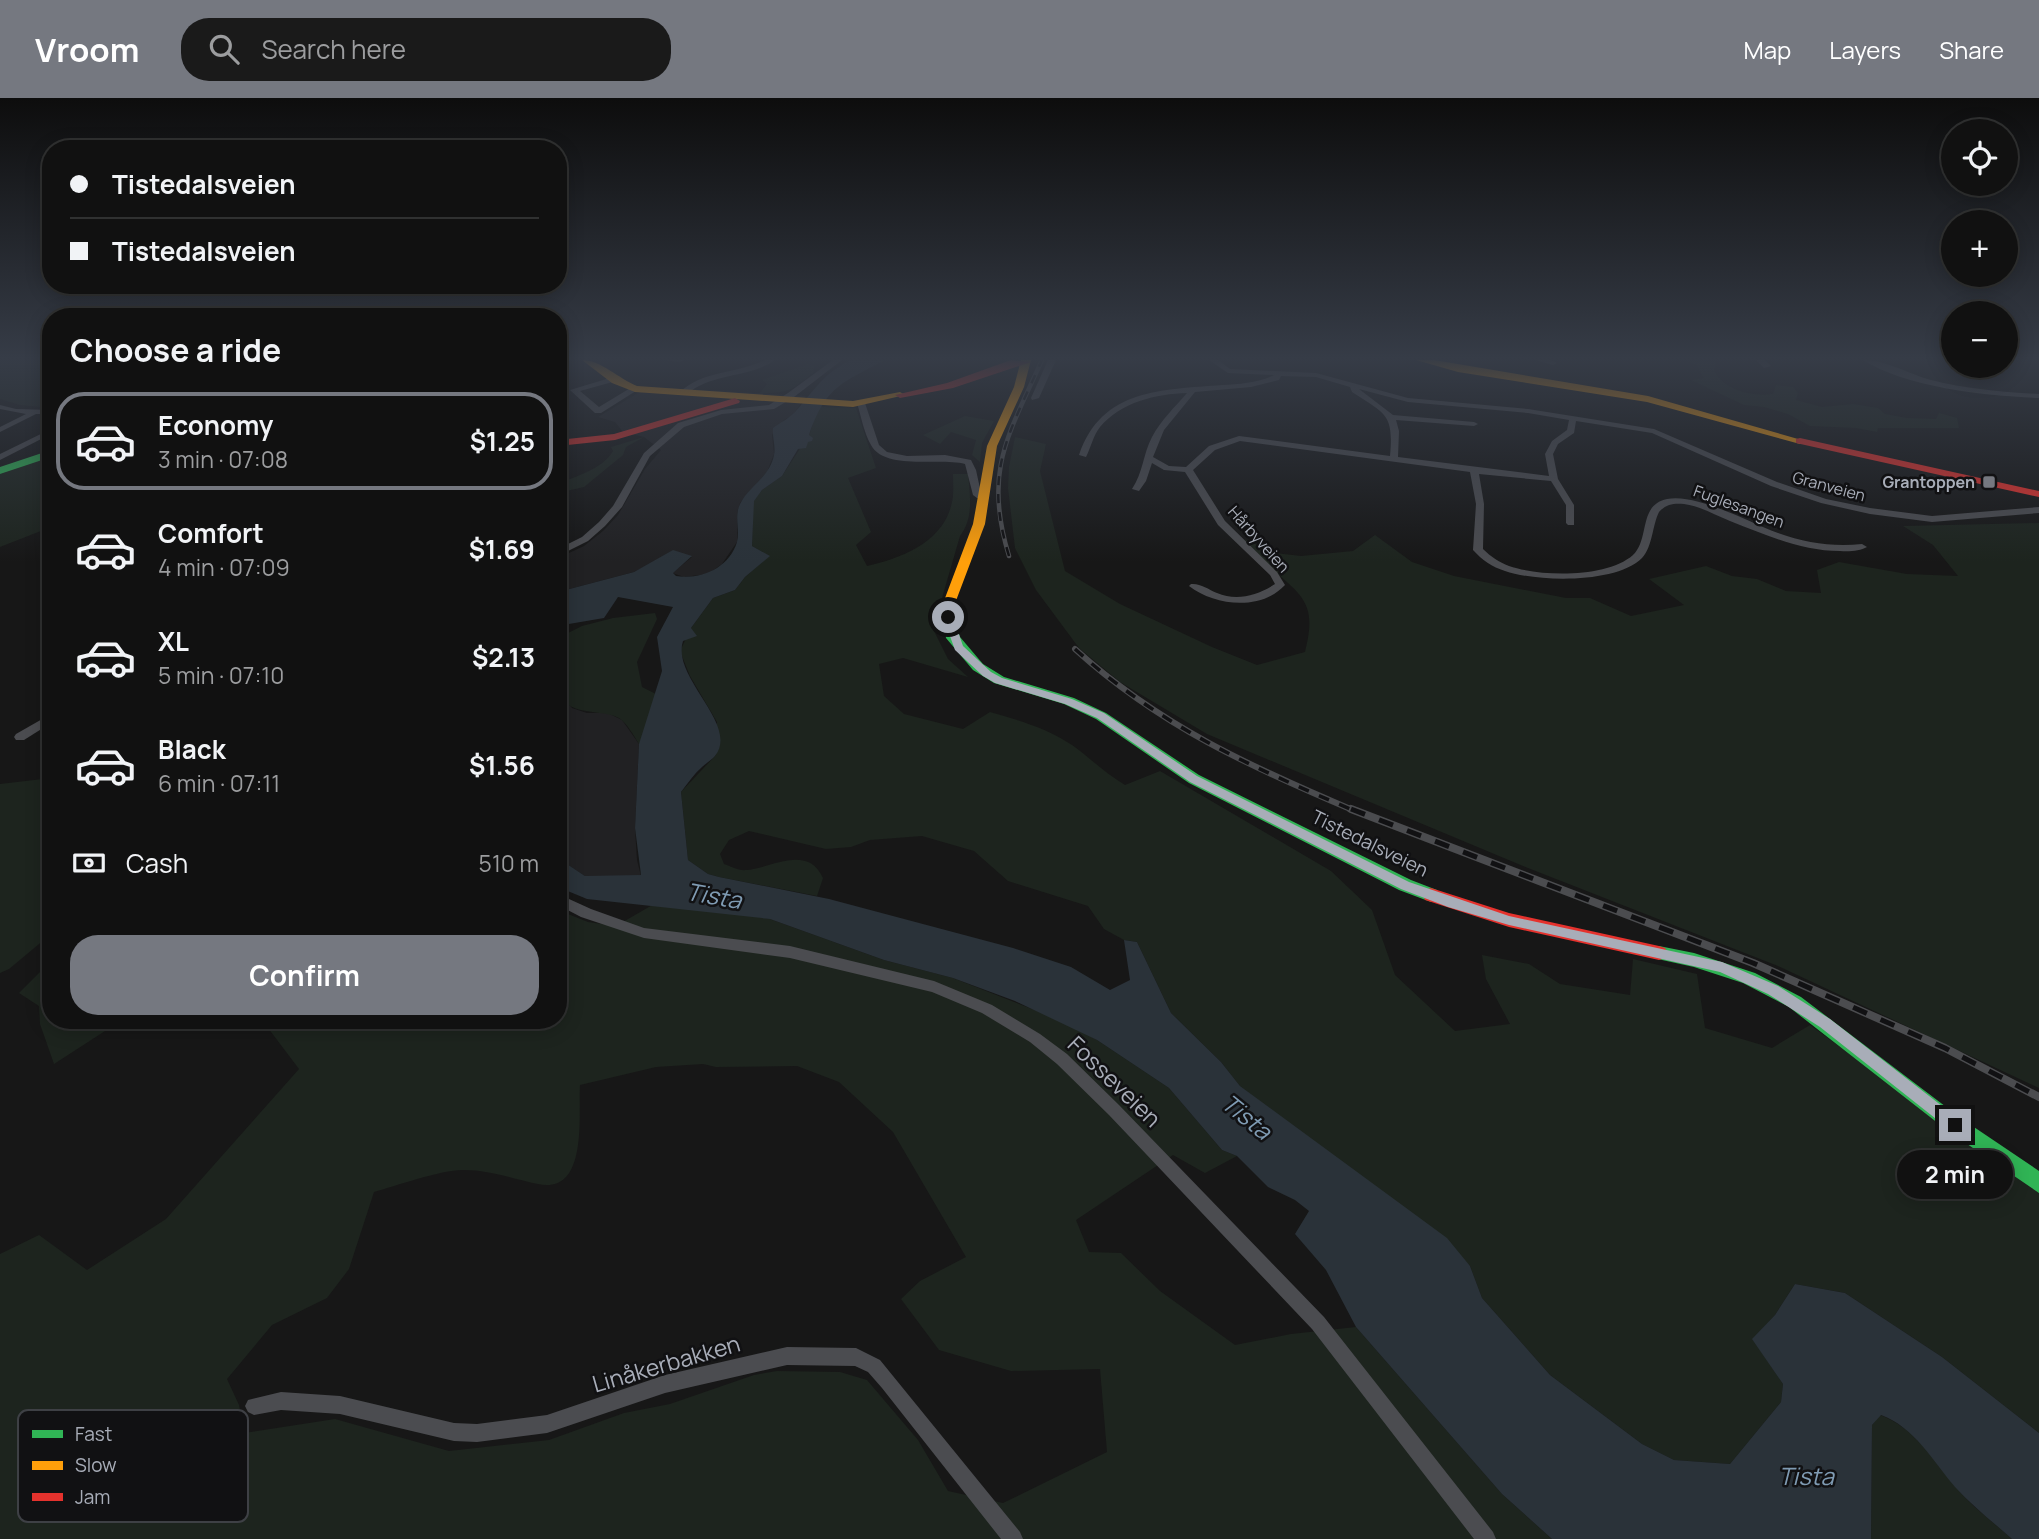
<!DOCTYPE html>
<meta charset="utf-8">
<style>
:root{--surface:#111;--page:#1a1a1a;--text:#f1f3f6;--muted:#9c9d9f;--line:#303131;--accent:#757880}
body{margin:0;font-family:Manrope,sans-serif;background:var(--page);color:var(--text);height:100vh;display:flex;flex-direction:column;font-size:26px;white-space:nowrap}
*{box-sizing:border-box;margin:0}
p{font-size:23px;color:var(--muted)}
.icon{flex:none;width:38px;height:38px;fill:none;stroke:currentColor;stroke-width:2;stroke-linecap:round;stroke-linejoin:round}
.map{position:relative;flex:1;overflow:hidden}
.panel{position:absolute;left:42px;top:210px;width:525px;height:721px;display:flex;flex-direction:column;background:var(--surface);border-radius:28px;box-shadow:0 4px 18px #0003,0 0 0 2px var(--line)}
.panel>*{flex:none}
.hud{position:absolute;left:42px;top:42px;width:525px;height:154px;border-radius:28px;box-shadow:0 4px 18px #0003,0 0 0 2px var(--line);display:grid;align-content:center;height:154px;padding:0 28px;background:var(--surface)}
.buttons{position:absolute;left:1941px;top:21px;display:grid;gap:14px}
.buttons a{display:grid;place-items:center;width:77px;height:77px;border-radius:50%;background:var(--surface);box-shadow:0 4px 18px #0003,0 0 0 2px var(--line);font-size:35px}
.end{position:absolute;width:32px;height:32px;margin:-16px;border:9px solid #a8adb8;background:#111;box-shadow:0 0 0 4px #111}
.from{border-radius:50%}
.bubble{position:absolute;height:49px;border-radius:24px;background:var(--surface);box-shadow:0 4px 18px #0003,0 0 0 2px var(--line);font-size:23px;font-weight:700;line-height:49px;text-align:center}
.hud b{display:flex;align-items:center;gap:24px;height:66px;font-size:26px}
.hud b+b{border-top:2px solid var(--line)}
.hud i{width:18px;height:18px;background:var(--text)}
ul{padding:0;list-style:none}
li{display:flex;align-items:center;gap:21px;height:98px;margin:0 14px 10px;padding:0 14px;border:4px solid transparent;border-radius:28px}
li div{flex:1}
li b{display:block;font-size:26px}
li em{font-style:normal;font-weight:700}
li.current{border-color:var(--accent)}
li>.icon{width:63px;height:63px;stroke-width:1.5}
h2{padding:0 28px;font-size:32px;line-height:84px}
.pay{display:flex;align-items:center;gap:18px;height:77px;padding:0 28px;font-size:26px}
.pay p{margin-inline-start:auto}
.primary-button{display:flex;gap:14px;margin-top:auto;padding:14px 28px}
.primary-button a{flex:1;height:80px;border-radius:28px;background:var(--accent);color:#fff;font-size:28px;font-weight:700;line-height:80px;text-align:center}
header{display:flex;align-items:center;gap:42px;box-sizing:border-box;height:98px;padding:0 35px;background:var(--accent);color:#fff}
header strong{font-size:33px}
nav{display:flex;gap:38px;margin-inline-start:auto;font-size:24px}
.search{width:490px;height:63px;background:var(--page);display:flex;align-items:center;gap:18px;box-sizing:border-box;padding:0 24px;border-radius:28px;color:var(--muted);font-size:26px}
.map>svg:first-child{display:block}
.built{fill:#212123}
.green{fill:#1d241e;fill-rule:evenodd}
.water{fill:#2a3239}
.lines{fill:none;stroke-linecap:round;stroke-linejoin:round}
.street{fill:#4b4c50;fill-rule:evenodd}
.fast{fill:#30b455;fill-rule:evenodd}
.slow{fill:#ff9f0a;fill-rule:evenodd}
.jam{fill:#e5322d;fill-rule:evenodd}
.rail-far2-casing{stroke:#4b4c4f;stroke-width:4.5}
.rail-far1-casing{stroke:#4b4c4f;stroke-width:6}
.rail-casing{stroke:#4b4c4f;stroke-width:8}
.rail-far2{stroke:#111113;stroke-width:2.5;stroke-dasharray:9;stroke-linecap:butt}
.rail-far1{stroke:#111113;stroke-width:3.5;stroke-dasharray:11;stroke-linecap:butt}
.rail{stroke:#111113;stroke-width:5;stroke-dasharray:15;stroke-linecap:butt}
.route{fill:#a8adb8}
.poi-dot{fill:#757880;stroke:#111113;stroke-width:2.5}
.labels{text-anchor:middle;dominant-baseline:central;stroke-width:5;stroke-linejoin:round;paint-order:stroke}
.far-poi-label{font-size:16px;font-weight:bold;fill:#a8adb8;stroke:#111113;text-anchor:end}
.far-street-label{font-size:16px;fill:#a8adb8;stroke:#111113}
.street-label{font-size:19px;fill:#a8adb8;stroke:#111113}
.near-street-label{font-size:23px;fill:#a8adb8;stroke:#111113}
.near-water-label{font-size:24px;font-style:italic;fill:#7f9bb3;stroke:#111113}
.key{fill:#111113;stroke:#3e4045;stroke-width:2}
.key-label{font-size:19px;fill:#a8adb8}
</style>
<header>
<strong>Vroom</strong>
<div class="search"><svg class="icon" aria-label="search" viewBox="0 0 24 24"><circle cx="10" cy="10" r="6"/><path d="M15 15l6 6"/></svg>Search here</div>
<nav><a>Map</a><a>Layers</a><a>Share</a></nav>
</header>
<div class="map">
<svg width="2039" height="1441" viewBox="0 0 2039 1441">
<rect width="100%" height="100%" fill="#171717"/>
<g class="built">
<path d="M648 289 806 298 793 317 784 322 772 337 774 356 767 374 740 405 737 415V444L722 466 708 476 684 479 672 475 692 459 666 458 634 474 558 494V460L584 448 603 433 618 417 645 371 661 352 644 339 623 334 615 324 598 319Z"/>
<path d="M558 593 572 610 587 615H608L622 622 639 646 635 730 637 762 641 778H585L558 760Z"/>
</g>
<g class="green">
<path d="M0 262H51V310L20 307 0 301Z"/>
<path d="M1686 262H1714L1716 266 1714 272C1723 292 1752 299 1773 296L1776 287 1793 289 1798 295 1796 302 1822 309 1853 306 1878 310 1885 316 1907 320 1936 321 1939 315 1957 320 1959 330H1878L1877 334 1856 330 1810 328 1788 316 1764 309 1744 307 1691 282 1704 280 1696 267Z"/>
<path d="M808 266 814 268 813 275C790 293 790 295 760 295L767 286 762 282Z"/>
<path d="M819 309 856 310 876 370 848 380 871 434 856 447 867 468C902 460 944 444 952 404 954 396 953 385 953 376H968C970 397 974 420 960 438L933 531 948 561 968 579 903 560 879 566 884 598 904 616 963 631 990 614C1018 622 1047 630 1072 647 1090 660 1105 675 1125 687L1160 673 1331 773 1372 812 1395 877 1455 933 1510 926 1486 881 1482 857 1529 866 1560 886 1630 897 1633 861 1697 876 1705 930 1772 950 1810 927 2039 1093V1335L1942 1259 1845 1195 1795 1186 1775 1217 1753 1241 1783 1286 1781 1304 1730 1366 1674 1362 1642 1346 1550 1277 1482 1200 1470 1168 1240 988 1221 964 1171 915 1137 844 1124 842 1104 831 1088 808 1008 783 974 753 922 738 870 742 851 749 826 751 749 733 729 742 720 756 724 766C730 768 739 773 746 772 770 771 807 745 823 780L817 798 719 779 708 776 688 762 681 694 716 657 717 624 690 578 680 553 691 530 713 500 735 492 745 479 769 458 752 448 753 403 762 392 782 378 809 337Z"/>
<path d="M965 318 994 323 982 345 980 364 972 357 976 342 951 334 940 346 923 337Z"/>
<path d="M644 339 626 349 623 357 584 389 558 395V386C576 378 603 371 613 353L611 349Z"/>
<path d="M1015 339 1046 346 1040 373 1065 473 1120 506 1212 549 1257 567 1305 554C1317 506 1304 499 1271 470 1261 461 1253 450 1244 441L1275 455 1301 458 1353 453 1375 437 1412 464 1454 478 1566 500H1590L1631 518 1684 507 1649 481 1706 468 1732 478 1757 481 1786 493 1821 495 1817 472 1839 464 1907 476 1958 478 1933 447 1903 428 2039 425V990L1778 868 1528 770 1207 636 1120 584 1079 550 1036 492 1015 450 1008 390 1009 369Z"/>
<path d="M51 358V429L0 449V376Z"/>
<path d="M655 515 657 521 637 564 642 589 656 596 649 629 639 646C634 638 627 625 619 620 600 610 563 620 558 590 556 574 558 556 558 540L582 528 613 520Z"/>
<path d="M51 680V836L9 871 0 875V686Z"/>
<path d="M661 802 770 821 884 862 953 880 1055 920 1097 942 1169 990 1222 1052 1237 1058 1205 1075 1173 1057 1076 1122 1089 1154 1121 1155 1160 1193 1235 1247 1291 1236 1356 1229 1502 1396 1552 1441H0V1156L39 1137 87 1172 166 1121 299 971 262 922H558V812L588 824 616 828ZM703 966 716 969 797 968 839 984 893 1034 966 1159 920 1183 901 1201 939 1252 1011 1273 1100 1271 1107 1354 1003 1405 948 1393 918 1342 867 1282 840 1274 777 1273 754 1277 670 1306 624 1315 549 1342 449 1353 335 1321 244 1335 239 1307 227 1281 272 1227 327 1200 349 1171 374 1094C395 1088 444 1071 464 1072 489 1072 514 1081 538 1086 589 1097 578 1016 580 987L656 969Z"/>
<path d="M51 863V922H122L54 966 40 926 39 908 19 895Z"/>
<path d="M1880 1317C1914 1329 1933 1362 1955 1388 1971 1408 1993 1424 2012 1441H1871L1872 1327Z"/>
</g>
<path class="water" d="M851 262H885C842 285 826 288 809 337L813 340 812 343 808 344 806 350 798 351 782 378 762 392 754 403 752 448 770 458 745 479 735 492 713 500 691 530 697 538 683 543C671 580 740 626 715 658 712 662 706 665 702 669 694 676 688 685 681 694L688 762 708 776 719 779 829 801 1013 850 1071 869 1110 892 1130 882 1124 842 1137 844 1171 915 1221 964 1240 988 1447 1140 1470 1168 1482 1200 1550 1277 1642 1346 1674 1362 1730 1366 1781 1304 1783 1286 1752 1241 1775 1217 1795 1186 1845 1195 1942 1259 2039 1335V1441H2012C1993 1424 1972 1408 1955 1389 1933 1363 1914 1329 1881 1317L1872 1327 1871 1441H1552L1502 1396 1356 1229 1326 1172 1295 1136 1309 1113 1295 1102 1268 1089 1237 1058 1222 1052 1169 990 1097 942 1015 903 953 880 884 862 770 821 587 801 558 789V760L585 778 641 777 635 730 639 646 662 573 657 539 673 509 618 499 604 520 563 527 558 530V494L634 474 673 452 692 458 673 475 676 478C701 482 729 470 737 444 740 431 734 418 740 406 749 388 770 379 774 357 776 349 772 339 773 330 780 325 789 320 795 314 816 291 821 277 851 262Z"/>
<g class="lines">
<g class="street">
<path d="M664 262H684L680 264Z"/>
<path d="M765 262H775C748 281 711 274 686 297L679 295C702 272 737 276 765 262Z"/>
<path d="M833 262H842L794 299 774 311 722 316 684 329 650 358 622 409 605 428 588 443 558 458V451L582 439 599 424 613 408 644 355 678 325 721 312 769 307 788 295Z"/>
<path d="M1048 262H1056L1039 300 1032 302 1031 300Z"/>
<path d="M1209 262H1218L1230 271 1316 275 1408 300 1528 311 1654 331 1777 384 1826 401 1870 410 1932 418 2039 409V415L1932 424 1870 416 1821 405 1771 388 1652 335 1576 323 1574 335 1558 346 1553 356 1558 381 1574 407V427H1568L1566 425V407L1551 383 1479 376 1484 406 1483 451C1491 459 1499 464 1509 468 1541 479 1607 480 1633 457 1650 441 1638 407 1667 401 1697 395 1750 425 1778 435 1806 445 1833 449 1862 446L1867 449C1860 453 1849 454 1840 453 1802 453 1766 437 1730 423 1715 417 1700 408 1684 406 1674 405 1666 406 1659 414 1652 428 1653 448 1642 460 1616 486 1537 484 1505 473 1492 469 1482 462 1473 452L1476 406 1470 374 1240 343 1215 352 1193 372 1225 423 1277 474 1285 487C1261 513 1215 508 1189 488L1191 486C1200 485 1208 491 1217 495 1236 503 1257 498 1275 486L1270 477 1218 427 1185 374 1164 372 1152 365 1146 383 1139 393 1132 391C1143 375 1143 356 1152 339 1161 322 1175 309 1187 295 1156 296 1121 304 1100 329 1093 338 1091 349 1086 359L1079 357C1102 290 1162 292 1222 287 1239 286 1258 285 1274 277L1228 275ZM1281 278 1316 279 1350 289 1352 294C1385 316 1394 315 1390 358L1239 338 1209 348 1186 369 1169 368 1153 359 1164 332 1195 294 1251 289 1279 282ZM1359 291 1408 304 1528 315 1569 322 1567 332 1552 343 1545 356 1549 378 1398 359 1399 333 1396 322 1474 328 1478 326 1474 324 1393 317Z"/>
<path d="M1535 262H1551L1557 265 1553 267Z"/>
<path d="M1756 262H1765L1771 268 1764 270Z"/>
<path d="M1863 262C1886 262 1909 276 1931 282 1966 291 2003 294 2039 296V300C1988 298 1907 290 1863 262Z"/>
<path d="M613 279 617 281 616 283 580 293 599 309 632 289 639 291 601 315H595L570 292Z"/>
<path d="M858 303 865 305 879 347 887 354 907 358 945 357 971 362 976 372 981 395 988 396V400H977L973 397 965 366C940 359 885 373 871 347 864 335 861 318 857 305Z"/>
<path d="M0 307 16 311 51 312V316H36L0 334V329L26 316 0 311Z"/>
<path d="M51 331V336L0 362V356Z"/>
<path d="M51 616V625L24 642H16L14 639 16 636Z"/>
<path d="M558 796 591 811 644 830 790 848 934 883 992 907 1040 936 1067 956 1119 1007 1324 1219 1493 1434 1496 1441H1474L1312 1231 1109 1017 1057 966 1030 944 982 915 932 894 790 860 644 840 581 819 558 807Z"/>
<path d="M787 1249 856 1250 880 1262 1020 1434 1023 1441H1001L882 1290 868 1274 855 1268 787 1267 665 1295 547 1335 477 1344 454 1343 340 1316 281 1312 254 1317 248 1314 245 1308 248 1302 281 1294 340 1298 454 1325 477 1326 547 1317 665 1277Z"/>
</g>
<g class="fast">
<path d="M51 352V359L0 376V369Z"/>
<path d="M951 525 956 526 960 539 983 566 1004 579 1074 600 1106 615 1199 677 1411 782 1437 792 1439 797 1437 802 1431 804 1399 792 1189 685 1096 621 1064 606 994 585 973 572 946 540 944 529Z"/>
<path d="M1659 848 1694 855 1755 875 1801 899 1962 1021 2039 1073V1095L1948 1033 1789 909 1743 885 1694 869 1653 860 1650 855 1653 850Z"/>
</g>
<g class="slow">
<path d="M582 262C601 262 619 281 637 288L853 303 900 294 905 297 853 309 635 294 612 285Z"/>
<path d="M1021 262H1031L1024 289 997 348 985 426 954 508 958 529 951 533 946 532 942 508 973 426 987 348 1014 289Z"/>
<path d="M1416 262H1434L1648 298 1805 343 1800 346 1647 304 1458 274Z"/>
</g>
<g class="jam">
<path d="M1011 262 1031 264 953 290 900 300 895 297 947 285Z"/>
<path d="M735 300 740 303 739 305 615 342 558 348V342L614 336Z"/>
<path d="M1800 340 2039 393V399L1796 345V341Z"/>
<path d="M1431 790 1509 815 1659 848 1665 850 1668 855 1665 860 1659 862 1509 829 1425 802 1423 797 1425 792Z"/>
</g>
<g class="rail-far2-casing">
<path id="rail-far2" d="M1009 458C983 373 1008 338 1042 262"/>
</g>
<g class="rail-far1-casing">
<path id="rail-far1" d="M1075 551C1160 628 1251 669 1355 713"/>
</g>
<g class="rail-casing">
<path id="rail" d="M1351 711 1753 865 1945 950 2039 999"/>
</g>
<use href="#rail-far2" class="rail-far2"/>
<use href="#rail-far1" class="rail-far1"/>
<use href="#rail" class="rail"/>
</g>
<linearGradient id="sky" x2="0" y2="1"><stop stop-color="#0d0d0d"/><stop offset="0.56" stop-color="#363c47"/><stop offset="1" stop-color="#363c47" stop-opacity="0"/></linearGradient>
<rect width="2039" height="464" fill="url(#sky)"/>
<path class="route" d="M948 516 953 519 963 548 991 574 1002 580 1072 601 1104 615 1197 678 1409 784 1509 818 1722 864 1778 888 1830 921 1960 1022V1032H1950L1820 929 1768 896 1720 874 1509 827 1448 809 1401 791 1190 684 1097 620 1065 606 995 585 983 578 955 552 943 519Z"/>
<rect class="poi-dot" x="1982" y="377" width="14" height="14" rx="3.5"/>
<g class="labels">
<g class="far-poi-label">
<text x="1975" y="384">Grantoppen</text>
</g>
<g class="far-street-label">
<text transform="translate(1829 388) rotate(15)">Granveien</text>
<text transform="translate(1739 408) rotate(20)">Fuglesangen</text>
<text transform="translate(1259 441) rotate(48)">Hårbyveien</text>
</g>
<g class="street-label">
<text transform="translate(1370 745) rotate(26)">Tistedalsveien</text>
</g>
<g class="near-street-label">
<text transform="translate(1115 983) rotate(44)">Fosseveien</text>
<text transform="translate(666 1265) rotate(-16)">Linåkerbakken</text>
</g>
<g class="near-water-label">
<text transform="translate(714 797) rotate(10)">Tista</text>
<text transform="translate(1247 1018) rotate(39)">Tista</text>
<text x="1806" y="1377">Tista</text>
</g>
</g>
<rect x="18" y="1312" width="230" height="112" rx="10" class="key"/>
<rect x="32" y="1332" width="31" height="8" fill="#30b455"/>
<rect x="32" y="1363" width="31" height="9" fill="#ff9f0a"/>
<rect x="32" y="1395" width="31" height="8" fill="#e5322d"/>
<g class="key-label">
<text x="75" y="1343">Fast</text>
<text x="75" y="1374">Slow</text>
<text x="75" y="1406">Jam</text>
</g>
</svg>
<div class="buttons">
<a><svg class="icon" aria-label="locate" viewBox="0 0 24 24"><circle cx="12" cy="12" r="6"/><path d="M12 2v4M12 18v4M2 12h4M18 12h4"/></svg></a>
<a>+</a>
<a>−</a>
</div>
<i class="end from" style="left:948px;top:519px"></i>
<i class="end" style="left:1955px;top:1027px"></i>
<div class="bubble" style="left:1897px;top:1052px;width:116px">2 min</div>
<div class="hud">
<b><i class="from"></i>Tistedalsveien</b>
<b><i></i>Tistedalsveien</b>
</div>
<section class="panel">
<h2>Choose a ride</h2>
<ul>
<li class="current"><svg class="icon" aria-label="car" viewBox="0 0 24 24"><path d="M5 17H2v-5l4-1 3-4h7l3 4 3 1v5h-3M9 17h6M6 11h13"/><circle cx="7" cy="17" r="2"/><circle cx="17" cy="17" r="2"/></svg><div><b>Economy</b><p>3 min · 07:08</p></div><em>$1.25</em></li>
<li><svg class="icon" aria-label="car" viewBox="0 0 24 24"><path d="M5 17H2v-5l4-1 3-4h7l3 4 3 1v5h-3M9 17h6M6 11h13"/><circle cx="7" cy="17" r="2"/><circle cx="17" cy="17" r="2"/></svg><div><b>Comfort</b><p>4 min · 07:09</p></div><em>$1.69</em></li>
<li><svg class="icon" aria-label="car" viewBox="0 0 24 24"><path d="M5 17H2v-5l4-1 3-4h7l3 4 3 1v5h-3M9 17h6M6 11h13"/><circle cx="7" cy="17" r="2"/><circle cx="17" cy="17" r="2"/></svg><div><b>XL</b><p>5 min · 07:10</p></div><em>$2.13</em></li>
<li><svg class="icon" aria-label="car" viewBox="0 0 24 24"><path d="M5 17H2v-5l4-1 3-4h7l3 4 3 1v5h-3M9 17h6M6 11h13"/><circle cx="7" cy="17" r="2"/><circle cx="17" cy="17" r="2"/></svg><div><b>Black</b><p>6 min · 07:11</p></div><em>$1.56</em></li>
</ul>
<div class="pay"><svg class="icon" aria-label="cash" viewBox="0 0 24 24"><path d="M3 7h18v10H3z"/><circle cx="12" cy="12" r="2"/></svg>Cash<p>510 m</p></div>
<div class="primary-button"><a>Confirm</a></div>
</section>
</div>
